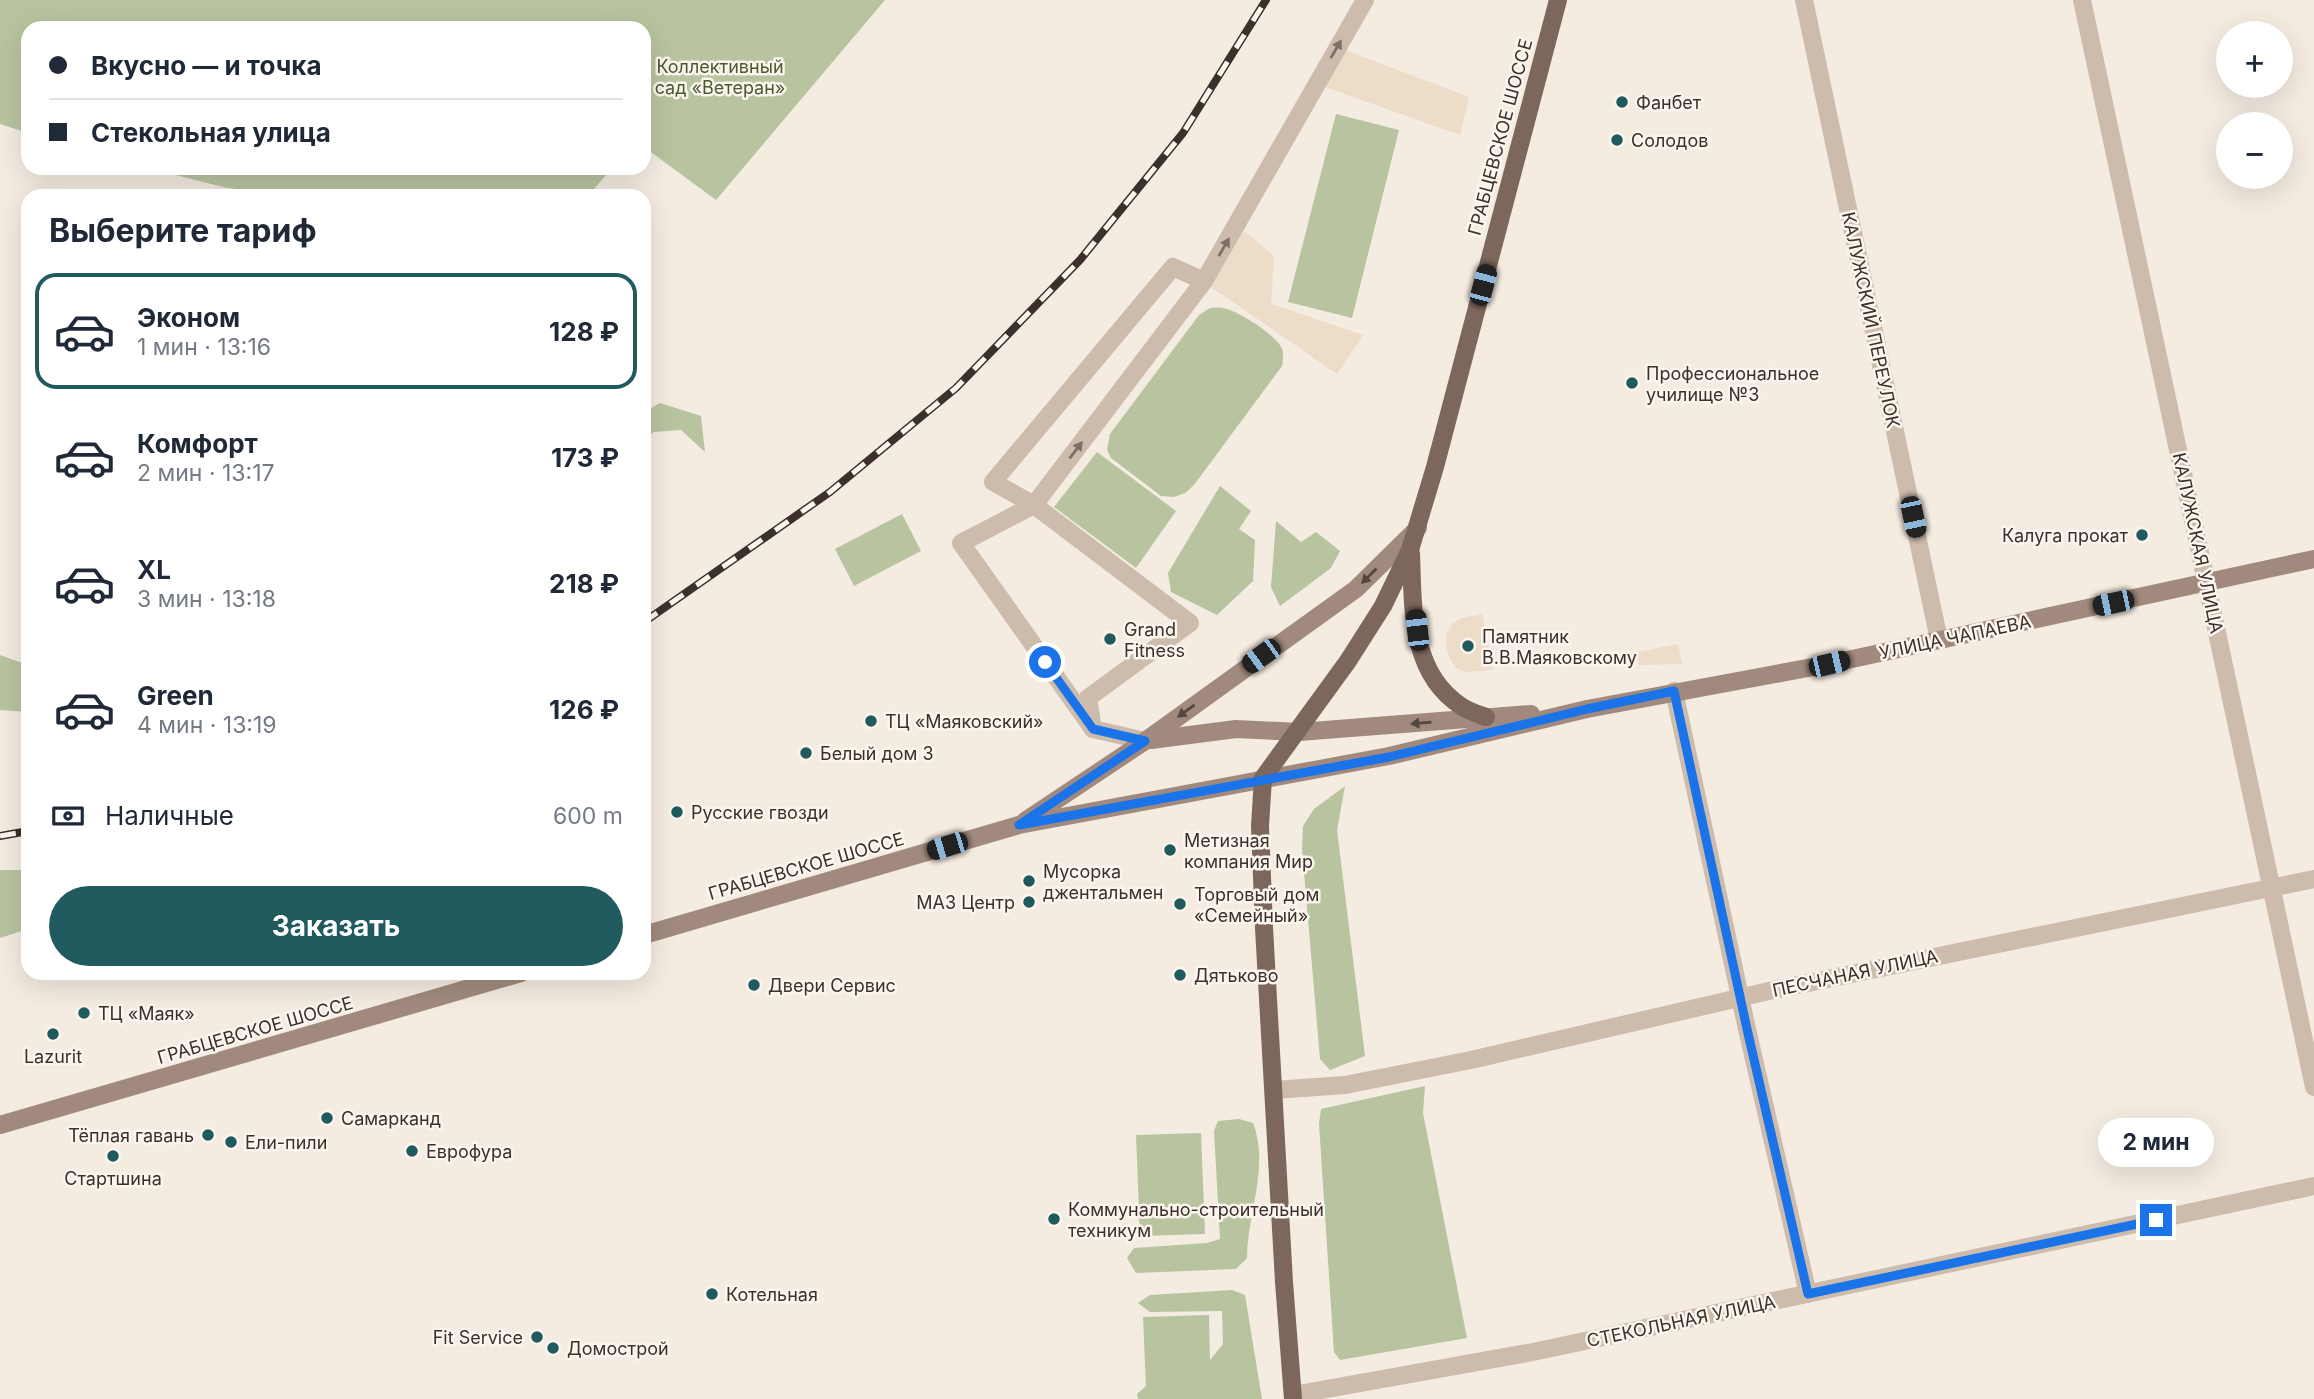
<!DOCTYPE html>
<html lang="ru">
<meta charset="utf-8">
<style>
:root{--surface:#fff;--page:#f2f2f3;--text:#1f2937;--muted:#747a83;--line:#e0e1e3;--accent:#1f5a5e}
body{margin:0;font-family:Inter,sans-serif;background:var(--page);color:var(--text);height:100vh;display:flex;flex-direction:column;font-size:26px;white-space:nowrap}
*{box-sizing:border-box;margin:0}
p{font-size:23px;color:var(--muted)}
.icon{flex:none;width:38px;height:38px;fill:none;stroke:currentColor;stroke-width:2;stroke-linecap:round;stroke-linejoin:round}
.map{position:relative;flex:1;overflow:hidden}
.side{position:absolute;left:21px;top:189px;width:630px;height:791px;display:flex;flex-direction:column;background:var(--surface);border-radius:21px;box-shadow:0 7px 28px #0002}
.side>*{flex:none}
.top-card{position:absolute;left:21px;top:21px;width:630px;height:154px;border-radius:21px;box-shadow:0 7px 28px #0002;display:grid;align-content:center;height:154px;padding:0 28px;background:var(--surface)}
.buttons{position:absolute;left:2216px;top:21px;display:grid;gap:14px}
.buttons a{display:grid;place-items:center;width:77px;height:77px;border-radius:50%;background:var(--surface);box-shadow:0 7px 28px #0002;font-size:35px}
.end{position:absolute;width:32px;height:32px;margin:-16px;border:9px solid #1a73e8;background:#fff;box-shadow:0 0 0 4px #fff}
.from{border-radius:50%}
.bubble{position:absolute;height:49px;border-radius:24px;background:var(--surface);box-shadow:0 7px 28px #0002;font-size:23px;font-weight:700;line-height:49px;text-align:center}
.car{position:absolute;width:21px;height:42px;margin:-21px -10px;border-radius:9px;box-shadow:0 0 5px 2px #0007;background:linear-gradient(#222 24%,#8ab4d8 0 40%,#222 0 76%,#8ab4d8 0 86%,#222 0)}
.top-card b{display:flex;align-items:center;gap:24px;height:66px;font-size:26px}
.top-card b+b{border-top:2px solid var(--line)}
.top-card i{width:18px;height:18px;background:var(--text)}
ul{padding:0;list-style:none}
li{display:flex;align-items:center;gap:21px;height:116px;margin:0 14px 10px;padding:0 14px;border:4px solid transparent;border-radius:21px}
li div{flex:1}
li b{display:block;font-size:26px}
li em{font-style:normal;font-weight:700}
li.current{border-color:var(--accent)}
li>.icon{width:63px;height:63px;stroke-width:1.5}
h2{padding:0 28px;font-size:32px;line-height:84px}
.pay{display:flex;align-items:center;gap:18px;height:77px;padding:0 28px;font-size:26px}
.pay p{margin-inline-start:auto}
.button{display:flex;gap:14px;margin-top:auto;padding:14px 28px}
.button a{flex:1;height:80px;border-radius:42px;background:var(--accent);color:#fff;font-size:28px;font-weight:700;line-height:80px;text-align:center}
.map>svg:first-child{display:block}
.green{fill:#b8c4a0}
.plaza{fill:#ecdcc8}
.lines{fill:none;stroke-linecap:round;stroke-linejoin:round}
.minor{stroke:#cdbbac;stroke-width:18}
.secondary{stroke:#a18a7d;stroke-width:18}
.primary{stroke:#7d675c;stroke-width:18}
.rail-casing{stroke:#3b302b;stroke-width:8}
.rail{stroke:#fbf5ee;stroke-width:5;stroke-dasharray:16;stroke-linecap:butt}
.oneway{fill:#7d6f65}
.oneway2{fill:#544640}
.route{stroke:#1a73e8;stroke-width:9}
.poi-dot{fill:#1f5a5e;stroke:#fbf5ee;stroke-width:2.5}
.labels{text-anchor:middle;dominant-baseline:central;stroke-width:5;stroke-linejoin:round;paint-order:stroke}
.park-label{font-size:18px;fill:#4a5a2e;stroke:#fbf5ee}
.poi-label{font-size:18px;fill:#3b302b;stroke:#fbf5ee;text-anchor:start}
.street-label{font-size:18px;fill:#3b302b;stroke:#fbf5ee}
</style>
<div class="map">
<svg width="2314" height="1399" viewBox="0 0 2314 1399">
<rect width="100%" height="100%" fill="#f4ebe1"/>
<g class="green">
<path d="M0 0H885L716 200 644 147V28H28V133L0 124Z"/>
<path d="M1336 114 1399 130 1352 318 1288 302Z"/>
<path d="M148 168H612L588 196H279L223 187Z"/>
<path d="M1210 308C1214 308 1218 307 1222 308 1236 309 1278 336 1282 349 1284 355 1283 360 1282 366L1194 485 1185 493 1174 497 1161 496 1111 458 1107 450 1110 434 1199 315Z"/>
<path d="M660 403 701 416 705 452 681 430 654 432 644 438V412Z"/>
<path d="M1097 452 1176 511 1136 568 1054 507Z"/>
<path d="M1220 486 1251 511 1239 529 1255 540 1253 581 1217 615 1171 592 1168 573Z"/>
<path d="M902 514 921 551 854 586 835 549Z"/>
<path d="M1276 521 1301 542 1316 532 1340 551 1331 568 1280 606 1271 587Z"/>
<path d="M0 655 28 665V712L0 710Z"/>
<path d="M1345 786 1337 830 1365 1056 1330 1070 1320 1059 1302 849 1303 826 1314 809Z"/>
<path d="M0 870H28V929L0 938Z"/>
<path d="M1425 1086 1423 1113 1467 1338 1340 1360 1334 1352 1319 1124 1321 1109Z"/>
<path d="M1239 1119 1253 1123C1270 1166 1247 1214 1247 1258L1236 1269 1136 1273 1127 1258 1134 1248 1207 1243 1220 1239 1214 1131 1218 1121Z"/>
<path d="M1201 1133 1205 1234 1140 1236 1136 1135Z"/>
<path d="M1232 1290 1245 1295 1262 1399H1138L1137 1394 1146 1386 1143 1317 1209 1315 1210 1360 1223 1344 1222 1311 1150 1312 1138 1303 1150 1295Z"/>
</g>
<g class="plaza">
<path d="M1345 50 1469 97 1460 135 1325 87Z"/>
<path d="M1243 230 1274 256 1271 304 1363 335 1337 374 1211 287Z"/>
<path d="M1482 614 1493 670 1465 672 1456 668 1449 657 1446 646 1447 633 1452 624 1462 618Z"/>
<path d="M1678 644 1682 664 1639 665 1637 652Z"/>
</g>
<g class="lines">
<g class="minor">
<path d="M1804 0 1939 640"/>
<path d="M2082 0 2314 1087"/>
<path d="M1674 691 1747 1029 1808 1294"/>
<path d="M1093 729 961 543 1034 505 1204 281 1365 0"/>
<path d="M1145 741 1093 729 1088 698 1190 623 1034 505 993 482 1173 267 1204 281"/>
<path d="M1274 1090 1345 1085 1471 1060 1769 991 2314 879"/>
<path d="M1293 1395 1533 1352 2314 1186"/>
</g>
<g class="secondary">
<path d="M1151 740 1236 729 1299 732 1531 714"/>
<path d="M1025 821 1145 741 1356 589 1418 528"/>
<path d="M644 935 1019 825 1389 756 1587 709 1829 664 2314 559"/>
<path d="M0 1125 521 973"/>
</g>
<g class="primary">
<path d="M1411 553C1413 607 1410 673 1461 706 1468 711 1478 714 1486 717"/>
<path d="M1293 1399 1284 1282 1264 928 1260 826 1263 778 1348 661 1383 606 1410 550 1435 467 1558 0"/>
</g>
<g class="rail-casing">
<g id="rail">
<path d="M644 622 830 492 956 388 1080 260 1183 133 1266 0"/>
<path d="M0 836 28 831"/>
</g>
</g>
<use href="#rail" class="rail"/>
</g>
<defs><path id="oneway-solid" d="M-6-.8H1V-3.2L6.5 0L1 3.2V.8H-6Z" transform="scale(1.75)"/></defs>
<g class="oneway">
<use href="#oneway-solid" transform="translate(1336 49) rotate(-60)"/>
<use href="#oneway-solid" transform="translate(1224 247) rotate(-60)"/>
<use href="#oneway-solid" transform="translate(1076 450) rotate(-53)"/>
</g>
<g class="oneway2">
<use href="#oneway-solid" transform="translate(1369 576) rotate(135)"/>
<use href="#oneway-solid" transform="translate(1186 711) rotate(144)"/>
<use href="#oneway-solid" transform="translate(1421 723) rotate(175)"/>
</g>
<g class="lines">
<path class="route" d="M1045 662 1093 729 1145 741 1019 825 1389 757 1587 709 1674 691 1747 1029 1808 1294 2156 1220"/>
</g>
<g class="poi-dot">
<circle cx="1622" cy="102" r="7"/>
<circle cx="1617" cy="140" r="7"/>
<circle cx="1632" cy="383" r="7"/>
<circle cx="2142" cy="535" r="7"/>
<circle cx="1110" cy="639" r="7"/>
<circle cx="1468" cy="646" r="7"/>
<circle cx="871" cy="721" r="7"/>
<circle cx="806" cy="753" r="7"/>
<circle cx="677" cy="812" r="7"/>
<circle cx="1170" cy="850" r="7"/>
<circle cx="1029" cy="881" r="7"/>
<circle cx="1029" cy="902" r="7"/>
<circle cx="1180" cy="904" r="7"/>
<circle cx="1180" cy="975" r="7"/>
<circle cx="754" cy="985" r="7"/>
<circle cx="84" cy="1013" r="7"/>
<circle cx="53" cy="1034" r="7"/>
<circle cx="327" cy="1118" r="7"/>
<circle cx="208" cy="1135" r="7"/>
<circle cx="231" cy="1142" r="7"/>
<circle cx="412" cy="1151" r="7"/>
<circle cx="113" cy="1156" r="7"/>
<circle cx="1054" cy="1219" r="7"/>
<circle cx="712" cy="1294" r="7"/>
<circle cx="537" cy="1337" r="7"/>
<circle cx="553" cy="1348" r="7"/>
</g>
<g class="labels">
<g class="park-label">
<text x="720" y="66">Коллективный<tspan x="720" dy="21">сад «Ветеран»</tspan></text>
</g>
<g class="poi-label">
<text x="1636" y="102">Фанбет</text>
<text x="1631" y="140">Солодов</text>
<text x="1646" y="373">Профессиональное<tspan x="1646" dy="21">училище №3</tspan></text>
<text x="2128" y="535" text-anchor="end">Калуга прокат</text>
<text x="1124" y="629">Grand<tspan x="1124" dy="21">Fitness</tspan></text>
<text x="1482" y="636">Памятник<tspan x="1482" dy="21">В.В.Маяковскому</tspan></text>
<text x="885" y="721">ТЦ «Маяковский»</text>
<text x="820" y="753">Белый дом 3</text>
<text x="691" y="812">Русские гвозди</text>
<text x="1184" y="840">Метизная<tspan x="1184" dy="21">компания Мир</tspan></text>
<text x="1043" y="871">Мусорка<tspan x="1043" dy="21">джентальмен</tspan></text>
<text x="1194" y="894">Торговый дом<tspan x="1194" dy="21">«Семейный»</tspan></text>
<text x="1015" y="902" text-anchor="end">МАЗ Центр</text>
<text x="1194" y="975">Дятьково</text>
<text x="768" y="985">Двери Сервис</text>
<text x="98" y="1013">ТЦ «Маяк»</text>
<text x="53" y="1056" text-anchor="middle">Lazurit</text>
<text x="341" y="1118">Самарканд</text>
<text x="194" y="1135" text-anchor="end">Тёплая гавань</text>
<text x="245" y="1142">Ели-пили</text>
<text x="426" y="1151">Еврофура</text>
<text x="113" y="1178" text-anchor="middle">Стартшина</text>
<text x="1068" y="1209">Коммунально-строительный<tspan x="1068" dy="21">техникум</tspan></text>
<text x="726" y="1294">Котельная</text>
<text x="523" y="1337" text-anchor="end">Fit Service</text>
<text x="567" y="1348">Домострой</text>
</g>
<g class="street-label">
<text transform="translate(1500 137) rotate(-75)">ГРАБЦЕВСКОЕ ШОССЕ</text>
<text transform="translate(1871 320) rotate(78)">КАЛУЖСКИЙ ПЕРЕУЛОК</text>
<text transform="translate(2198 543) rotate(78)">КАЛУЖСКАЯ УЛИЦА</text>
<text transform="translate(1955 637) rotate(-12)">УЛИЦА ЧАПАЕВА</text>
<text transform="translate(806 866) rotate(-16)">ГРАБЦЕВСКОЕ ШОССЕ</text>
<text transform="translate(1855 973) rotate(-12)">ПЕСЧАНАЯ УЛИЦА</text>
<text transform="translate(255 1030) rotate(-16)">ГРАБЦЕВСКОЕ ШОССЕ</text>
<text transform="translate(1681 1321) rotate(-12)">СТЕКОЛЬНАЯ УЛИЦА</text>
</g>
</g>
</svg>
<div class="buttons">
<a>+</a>
<a>−</a>
</div>
<i class="end from" style="left:1045px;top:662px"></i>
<i class="end" style="left:2156px;top:1220px"></i>
<div class="bubble" style="left:2098px;top:1118px;width:116px">2 мин</div>
<i class="car" style="left:1483px;top:285px;rotate:15deg"></i>
<i class="car" style="left:1913px;top:517px;rotate:168deg"></i>
<i class="car" style="left:2113px;top:603px;rotate:258deg"></i>
<i class="car" style="left:1417px;top:630px;rotate:354deg"></i>
<i class="car" style="left:1261px;top:656px;rotate:234deg"></i>
<i class="car" style="left:1829px;top:664px;rotate:77deg"></i>
<i class="car" style="left:947px;top:846px;rotate:253deg"></i>
<div class="top-card">
<b><i class="from"></i>Вкусно — и точка</b>
<b><i></i>Стекольная улица</b>
</div>
<section class="side">
<h2>Выберите тариф</h2>
<ul>
<li class="current"><svg class="icon" aria-label="car" viewBox="0 0 24 24"><path d="M5 17H2v-5l4-1 3-4h7l3 4 3 1v5h-3M9 17h6M6 11h13"/><circle cx="7" cy="17" r="2"/><circle cx="17" cy="17" r="2"/></svg><div><b>Эконом</b><p>1 мин · 13:16</p></div><em>128 ₽</em></li>
<li><svg class="icon" aria-label="car" viewBox="0 0 24 24"><path d="M5 17H2v-5l4-1 3-4h7l3 4 3 1v5h-3M9 17h6M6 11h13"/><circle cx="7" cy="17" r="2"/><circle cx="17" cy="17" r="2"/></svg><div><b>Комфорт</b><p>2 мин · 13:17</p></div><em>173 ₽</em></li>
<li><svg class="icon" aria-label="car" viewBox="0 0 24 24"><path d="M5 17H2v-5l4-1 3-4h7l3 4 3 1v5h-3M9 17h6M6 11h13"/><circle cx="7" cy="17" r="2"/><circle cx="17" cy="17" r="2"/></svg><div><b>XL</b><p>3 мин · 13:18</p></div><em>218 ₽</em></li>
<li><svg class="icon" aria-label="car" viewBox="0 0 24 24"><path d="M5 17H2v-5l4-1 3-4h7l3 4 3 1v5h-3M9 17h6M6 11h13"/><circle cx="7" cy="17" r="2"/><circle cx="17" cy="17" r="2"/></svg><div><b>Green</b><p>4 мин · 13:19</p></div><em>126 ₽</em></li>
</ul>
<div class="pay"><svg class="icon" aria-label="cash" viewBox="0 0 24 24"><path d="M3 7h18v10H3z"/><circle cx="12" cy="12" r="2"/></svg>Наличные<p>600 m</p></div>
<div class="button"><a>Заказать</a></div>
</section>
</div>
